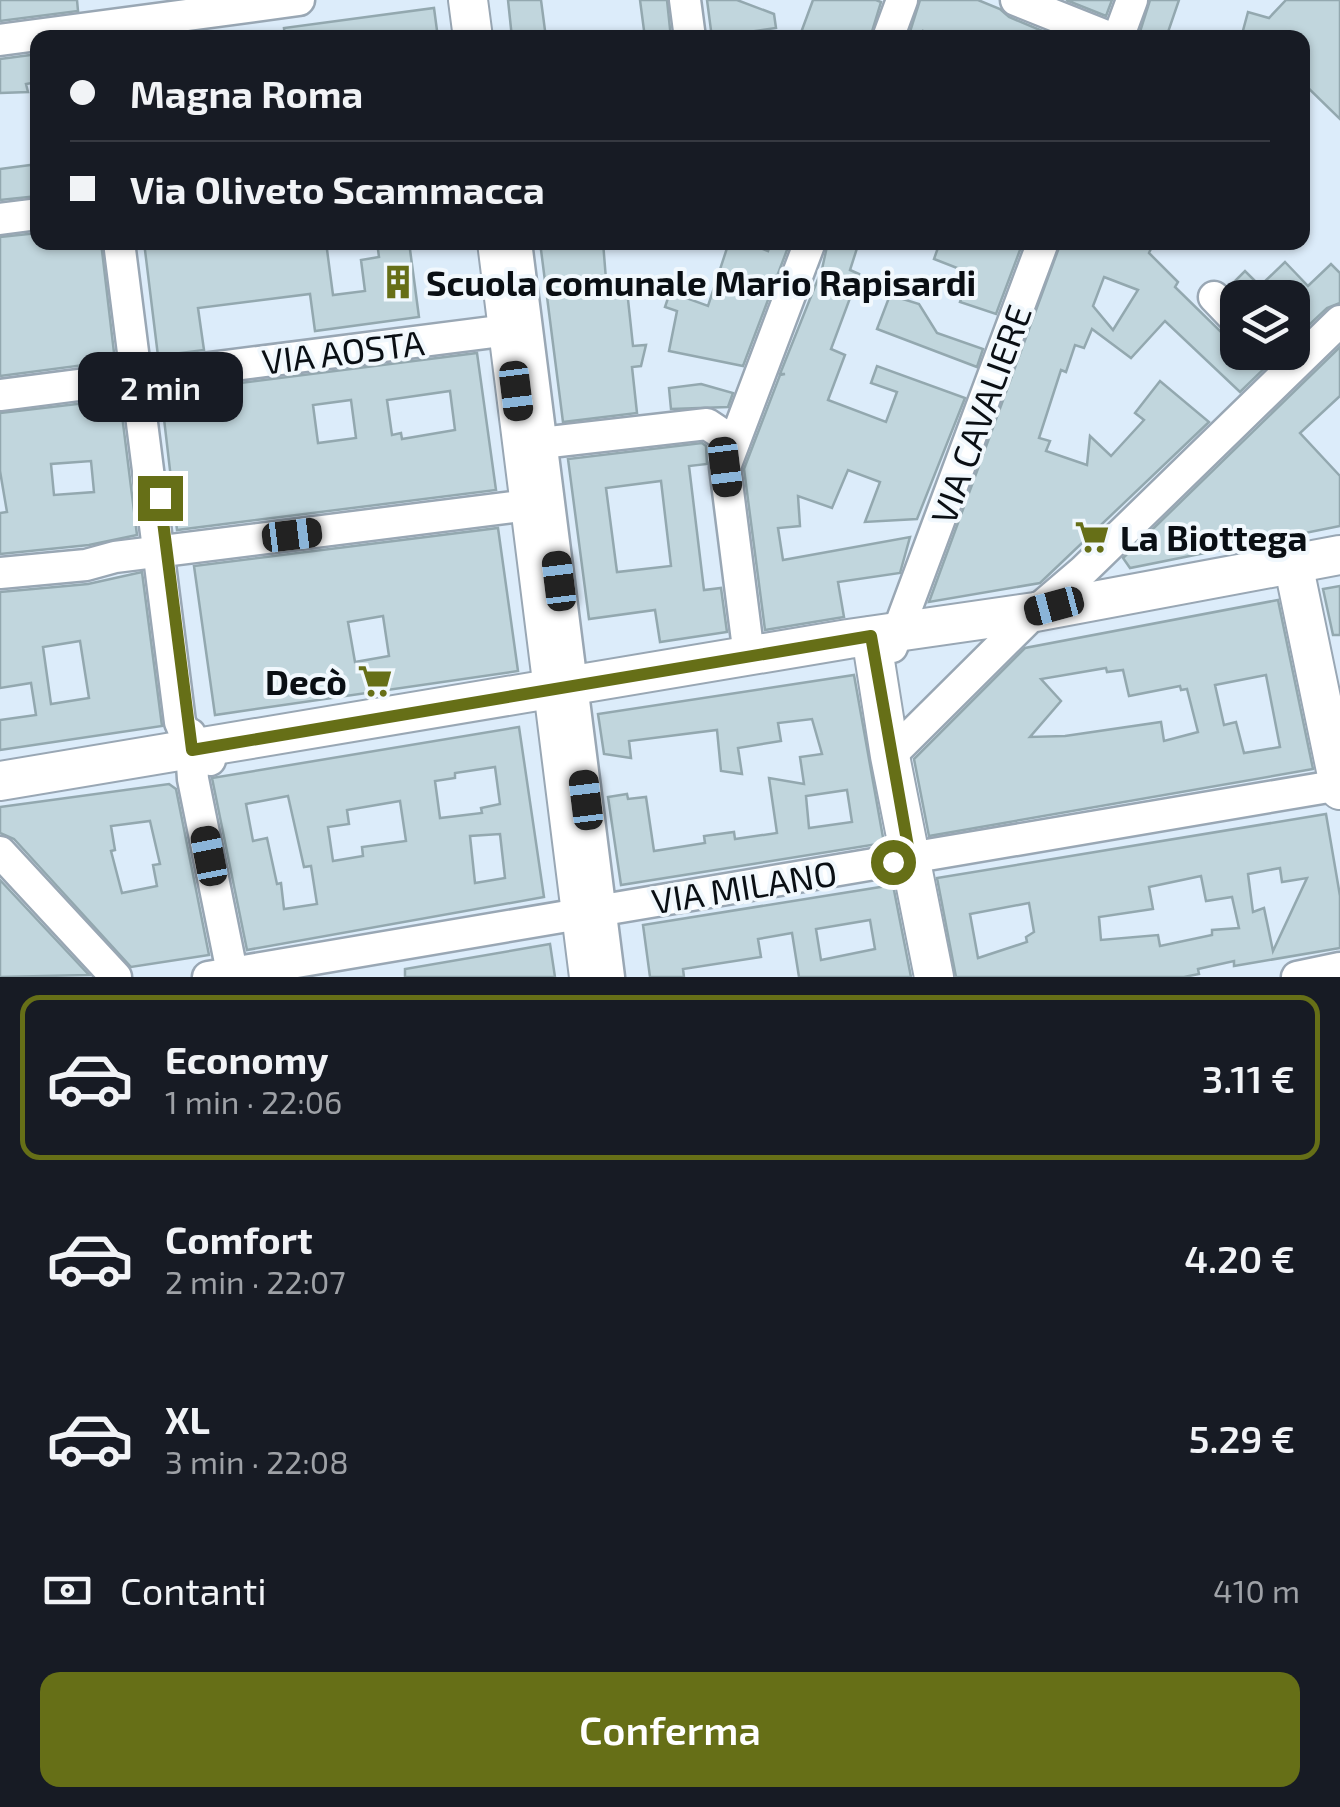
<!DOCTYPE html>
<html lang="it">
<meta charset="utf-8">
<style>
:root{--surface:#171b24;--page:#242831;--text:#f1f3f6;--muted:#9ea1a6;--line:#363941;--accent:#666f17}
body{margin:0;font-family:"Exo 2",sans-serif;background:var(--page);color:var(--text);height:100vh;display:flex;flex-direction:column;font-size:38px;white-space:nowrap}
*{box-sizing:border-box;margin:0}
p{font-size:32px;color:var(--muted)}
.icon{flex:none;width:55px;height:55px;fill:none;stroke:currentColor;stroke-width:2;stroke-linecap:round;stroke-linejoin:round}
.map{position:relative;height:977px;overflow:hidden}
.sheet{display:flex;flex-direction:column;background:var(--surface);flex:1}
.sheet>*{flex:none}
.banner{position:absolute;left:30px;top:30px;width:1280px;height:220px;border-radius:20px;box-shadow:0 2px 8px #0004;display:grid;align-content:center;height:220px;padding:0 40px;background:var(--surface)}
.controls{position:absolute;left:1220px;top:280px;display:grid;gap:20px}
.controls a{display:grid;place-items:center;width:90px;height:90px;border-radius:20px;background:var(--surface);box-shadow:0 2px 8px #0004;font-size:50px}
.end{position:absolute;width:45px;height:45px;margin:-22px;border:12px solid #666f17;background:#fff;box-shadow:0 0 0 5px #fff}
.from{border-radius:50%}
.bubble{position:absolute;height:70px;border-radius:20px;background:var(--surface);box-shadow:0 2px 8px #0004;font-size:32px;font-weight:600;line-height:70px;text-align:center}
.car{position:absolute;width:30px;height:60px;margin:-30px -15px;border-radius:12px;box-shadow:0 0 8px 2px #0007;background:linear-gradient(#222 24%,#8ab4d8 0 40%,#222 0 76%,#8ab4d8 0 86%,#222 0)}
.banner b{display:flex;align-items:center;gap:35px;height:95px;font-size:38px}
.banner b+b{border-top:2px solid var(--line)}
.banner i{width:25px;height:25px;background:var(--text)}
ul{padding:18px 0 0;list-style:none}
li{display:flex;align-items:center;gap:30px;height:165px;margin:0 20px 15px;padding:0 20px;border:5px solid transparent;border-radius:20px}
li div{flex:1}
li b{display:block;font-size:38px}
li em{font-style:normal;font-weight:600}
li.current{border-color:var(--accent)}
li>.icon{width:90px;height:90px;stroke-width:1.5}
.pay{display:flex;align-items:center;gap:25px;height:110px;padding:0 40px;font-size:38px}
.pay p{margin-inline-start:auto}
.cta{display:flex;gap:20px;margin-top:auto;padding:20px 40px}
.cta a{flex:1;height:115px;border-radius:20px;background:var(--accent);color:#fff;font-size:40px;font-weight:600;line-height:115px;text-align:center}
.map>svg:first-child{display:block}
.building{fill:#c1d6dd;stroke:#93a8af;stroke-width:2.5;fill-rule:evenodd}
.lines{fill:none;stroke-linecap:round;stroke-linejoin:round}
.minor-casing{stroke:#99a7b4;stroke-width:35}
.major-casing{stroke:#99a7b4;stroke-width:42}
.minor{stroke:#fff;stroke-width:30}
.major{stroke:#fff;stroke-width:38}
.route{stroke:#666f17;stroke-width:12}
.labels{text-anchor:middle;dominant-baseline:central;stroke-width:8;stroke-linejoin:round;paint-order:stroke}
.poi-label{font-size:35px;font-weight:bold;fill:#0a0f14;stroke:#f1f8fd;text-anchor:start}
.street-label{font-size:35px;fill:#0a0f14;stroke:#f1f8fd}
</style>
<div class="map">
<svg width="1340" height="977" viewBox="0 0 1340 977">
<rect width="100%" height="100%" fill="#dcecfa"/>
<g class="building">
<path d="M0 0H77L78 11 0 21Z"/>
<path d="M508 0H541L546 38H512Z"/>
<path d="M640 0H667L671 38H645Z"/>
<path d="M707 0H737L774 14 776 28 755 31 756 38H712Z"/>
<path d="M813 0H876L881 2 870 38H799Z"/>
<path d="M920 0H978L1000 9 1009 17 1059 38H938L923 31 920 38H908Z"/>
<path d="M1066 0H1112L1106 16Z"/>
<path d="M1150 0H1179L1166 38H1138Z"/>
<path d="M1286 0H1340V119L1302 82V38H1241L1248 12 1269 18Z"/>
<path d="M434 8 438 38H285L284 28Z"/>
<path d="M38 54V82L26 84 28 92 0 93V59Z"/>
<path d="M38 164V196L0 200V169Z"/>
<path d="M38 233V242H101L115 361 0 376V237Z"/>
<path d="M144 242H326L333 295 365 291 361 260 379 257 377 242H409L419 317 315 331 310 294 198 308 204 350 158 356Z"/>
<path d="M540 242H603L607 292 627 290 633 346 646 345 641 366 632 367 637 413 563 422Z"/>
<path d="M729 242H744L768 251 771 242H790L743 366 669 351 677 311 665 307 670 292 708 306Z"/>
<path d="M828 242H859L850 270 859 274 831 349 845 355 828 400 886 422 897 392 871 383 877 366 965 398 917 519 865 522 880 482 848 470 832 508 798 496 800 526 778 528 783 560 910 537 900 573 838 582 844 617 765 630 744 469 780 375 785 374H780L822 269Z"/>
<path d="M940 242H1023L996 314 960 302 970 273 934 259Z"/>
<path d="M1061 242H1154L1149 253 1178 282 1175 287 1224 335 1238 340V352H1259L1269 364 1240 392 1165 321 1131 358 1092 329 1084 348 1075 345 1066 372 1061 370 1039 438 1050 441 1046 451 1087 465 1090 436 1111 456 1144 420 1135 413 1160 381 1209 422 1040 583 929 602ZM1104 277 1138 290 1113 330 1093 306Z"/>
<path d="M1285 262 1308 286 1331 264 1340 273V303L1327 308 1292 341V298H1246L1232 284 1245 271 1260 286Z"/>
<path d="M890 295 919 304 937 333 983 349 977 367 877 329Z"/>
<path d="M1340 347V396L1300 433 1340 476V526L1130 568 1123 558Z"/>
<path d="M477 353 496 490 177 530 161 393ZM450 391 455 430 402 439 401 433 392 435 387 400ZM351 400 356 438 318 443 313 405Z"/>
<path d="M701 384 733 393 728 407 671 409 669 388Z"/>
<path d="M120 399 137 535 89 545 0 554V513L7 512 0 471V413ZM91 461 94 492 54 495 51 464Z"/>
<path d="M702 443 706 446 707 464 689 466 704 590 721 588 727 632 660 642 655 610 589 619 568 459ZM661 481 671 566 617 572 606 488Z"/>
<path d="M498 528 518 671 215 715 194 566ZM383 616 389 656 355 662 348 622Z"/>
<path d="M142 572 162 726 0 750V720L36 715 31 683 0 688V592L88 584ZM80 641 89 698 51 704 43 647Z"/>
<path d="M1340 586V635H1333L1323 589Z"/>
<path d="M1278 600 1313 769 929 836 914 759 1025 648ZM1106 668 1107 672 1123 670 1129 696 1180 686 1181 690 1187 689 1198 732 1164 741 1161 722 1065 736 1030 737 1061 701 1041 679ZM1266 675 1280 747 1244 753 1236 722 1224 725 1215 685Z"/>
<path d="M854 675 884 843 621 885 608 797 627 794 628 799 646 797 654 851 705 843 704 836 734 832 735 839 777 833 769 778 804 784 800 757 822 754 812 719 778 723 781 741 738 748 742 774 721 771 717 730 629 741 631 758 604 754 598 714ZM847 790 852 822 809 828 806 796Z"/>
<path d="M519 727 544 897 247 950 212 778ZM495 767 500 804 481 808 482 813 440 818 435 781 455 778V773ZM288 796 304 867 311 866 317 904 284 909 281 883 277 884 267 838 253 841 246 804ZM400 801 406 841 362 847 363 856 333 861 328 827 349 824 347 810ZM500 834 505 878 475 883 470 836Z"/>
<path d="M169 784 176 789 209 955 131 967 14 839 0 833V807ZM150 821 160 864 153 865 157 886 122 893 111 851 115 850 111 826Z"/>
<path d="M1326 814 1340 896V948L1234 966V961L1198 969 1199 974 1184 977H956L937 878ZM1280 868 1282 882 1307 878 1273 951 1264 908 1253 912 1248 874ZM1201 876 1206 901 1232 897 1239 928 1212 930V935L1160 946 1158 935 1101 940 1099 917 1153 909 1149 887ZM1029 903 1034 932 1026 937 1027 942 978 958 970 914Z"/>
<path d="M0 880 89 975 0 977Z"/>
<path d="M893 885 911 977H799L792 933 758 939 761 957 683 969 684 977H650L643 925ZM870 920 875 949 821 960 816 929Z"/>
<path d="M550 944 555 977H405V969Z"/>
</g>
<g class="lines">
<g class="minor-casing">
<g id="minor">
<path d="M685 0 690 38"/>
<path d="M1016 0 1111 38"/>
<path d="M888 38 902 0"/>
<path d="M1118 38 1132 0"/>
<path d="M0 40 299 0"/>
<path d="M0 219 38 214"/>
<path d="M119 242 180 722 192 750 210 760"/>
<path d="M516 242 609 977"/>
<path d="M1214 297 1238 322"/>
<path d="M0 395 508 330"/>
<path d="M541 443 707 424 734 442"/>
<path d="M0 573 86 565 115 557 529 505"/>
<path d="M892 647 1043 242"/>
<path d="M749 656 725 467 810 242"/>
<path d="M190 734 193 779 233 977"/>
<path d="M890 756 1035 612 1083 571 1340 321"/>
<path d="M0 852 116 977"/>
<path d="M208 977 1340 785"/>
<path d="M1297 977 1340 968"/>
</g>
</g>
<g class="major-casing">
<g id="major">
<path d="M468 0 473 38"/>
<path d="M497 242 589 977"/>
<path d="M1293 563 1340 790"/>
<path d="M871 636 890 756 934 977"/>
<path d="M0 781 848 639 1035 612 1340 555"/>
</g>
</g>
<use href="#minor" class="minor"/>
<use href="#major" class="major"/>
</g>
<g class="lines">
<path class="route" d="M160 498 192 750 871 636 910 858 893 862"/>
</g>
<defs>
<g id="building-bare" transform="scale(2.7)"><path d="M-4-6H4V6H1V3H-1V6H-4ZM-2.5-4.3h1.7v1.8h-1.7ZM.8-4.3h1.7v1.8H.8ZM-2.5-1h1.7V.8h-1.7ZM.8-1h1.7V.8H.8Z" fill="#666f17" stroke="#f1f8fd" stroke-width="2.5" paint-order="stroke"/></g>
<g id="supermarket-bare" transform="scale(2.7)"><path d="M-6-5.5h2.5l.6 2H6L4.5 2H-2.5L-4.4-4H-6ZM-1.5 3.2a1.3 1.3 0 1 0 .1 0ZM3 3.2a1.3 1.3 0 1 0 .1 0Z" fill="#666f17" stroke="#f1f8fd" stroke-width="2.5" paint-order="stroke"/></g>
</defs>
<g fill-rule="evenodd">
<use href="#building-bare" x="398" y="282"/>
<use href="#supermarket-bare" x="1092" y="537"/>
<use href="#supermarket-bare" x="375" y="681"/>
</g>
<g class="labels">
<g class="poi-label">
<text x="426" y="282">Scuola comunale Mario Rapisardi</text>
<text x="1120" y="537">La Biottega</text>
<text x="347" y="681" text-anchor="end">Decò</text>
</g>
<g class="street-label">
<text transform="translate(343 351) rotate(-7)">VIA AOSTA</text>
<text transform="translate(980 414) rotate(-70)">VIA CAVALIERE</text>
<text transform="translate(744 886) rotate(-9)">VIA MILANO</text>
</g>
</g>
</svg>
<div class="controls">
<a><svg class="icon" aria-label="layers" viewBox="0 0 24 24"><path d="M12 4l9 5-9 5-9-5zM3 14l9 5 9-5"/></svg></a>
</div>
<i class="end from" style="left:893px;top:862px"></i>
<i class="end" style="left:160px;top:498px"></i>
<div class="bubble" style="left:78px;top:352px;width:165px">2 min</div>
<i class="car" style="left:516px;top:391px;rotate:173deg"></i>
<i class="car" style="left:725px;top:467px;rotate:173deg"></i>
<i class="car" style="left:292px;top:535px;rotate:83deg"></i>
<i class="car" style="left:559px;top:581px;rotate:353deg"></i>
<i class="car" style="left:1054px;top:606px;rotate:255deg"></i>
<i class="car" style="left:586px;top:800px;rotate:353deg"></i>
<i class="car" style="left:209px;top:856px;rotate:349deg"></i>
<div class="banner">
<b><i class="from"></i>Magna Roma</b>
<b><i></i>Via Oliveto Scammacca</b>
</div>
</div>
<section class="sheet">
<ul>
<li class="current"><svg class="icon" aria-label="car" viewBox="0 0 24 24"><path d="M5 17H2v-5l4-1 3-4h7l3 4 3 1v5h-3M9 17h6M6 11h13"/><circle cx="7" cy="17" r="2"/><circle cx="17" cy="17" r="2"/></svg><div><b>Economy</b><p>1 min · 22:06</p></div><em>3.11 €</em></li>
<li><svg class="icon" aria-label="car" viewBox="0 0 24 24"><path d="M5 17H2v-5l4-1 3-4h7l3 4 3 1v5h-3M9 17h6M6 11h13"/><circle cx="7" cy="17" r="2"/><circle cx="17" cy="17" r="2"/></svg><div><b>Comfort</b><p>2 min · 22:07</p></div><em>4.20 €</em></li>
<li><svg class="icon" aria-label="car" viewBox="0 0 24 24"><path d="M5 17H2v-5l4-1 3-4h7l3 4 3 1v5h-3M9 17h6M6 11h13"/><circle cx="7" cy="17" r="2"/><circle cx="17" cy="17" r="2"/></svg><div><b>XL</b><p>3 min · 22:08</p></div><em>5.29 €</em></li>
</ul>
<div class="pay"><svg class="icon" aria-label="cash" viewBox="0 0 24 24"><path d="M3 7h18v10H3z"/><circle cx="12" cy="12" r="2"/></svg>Contanti<p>410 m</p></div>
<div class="cta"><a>Conferma</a></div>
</section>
